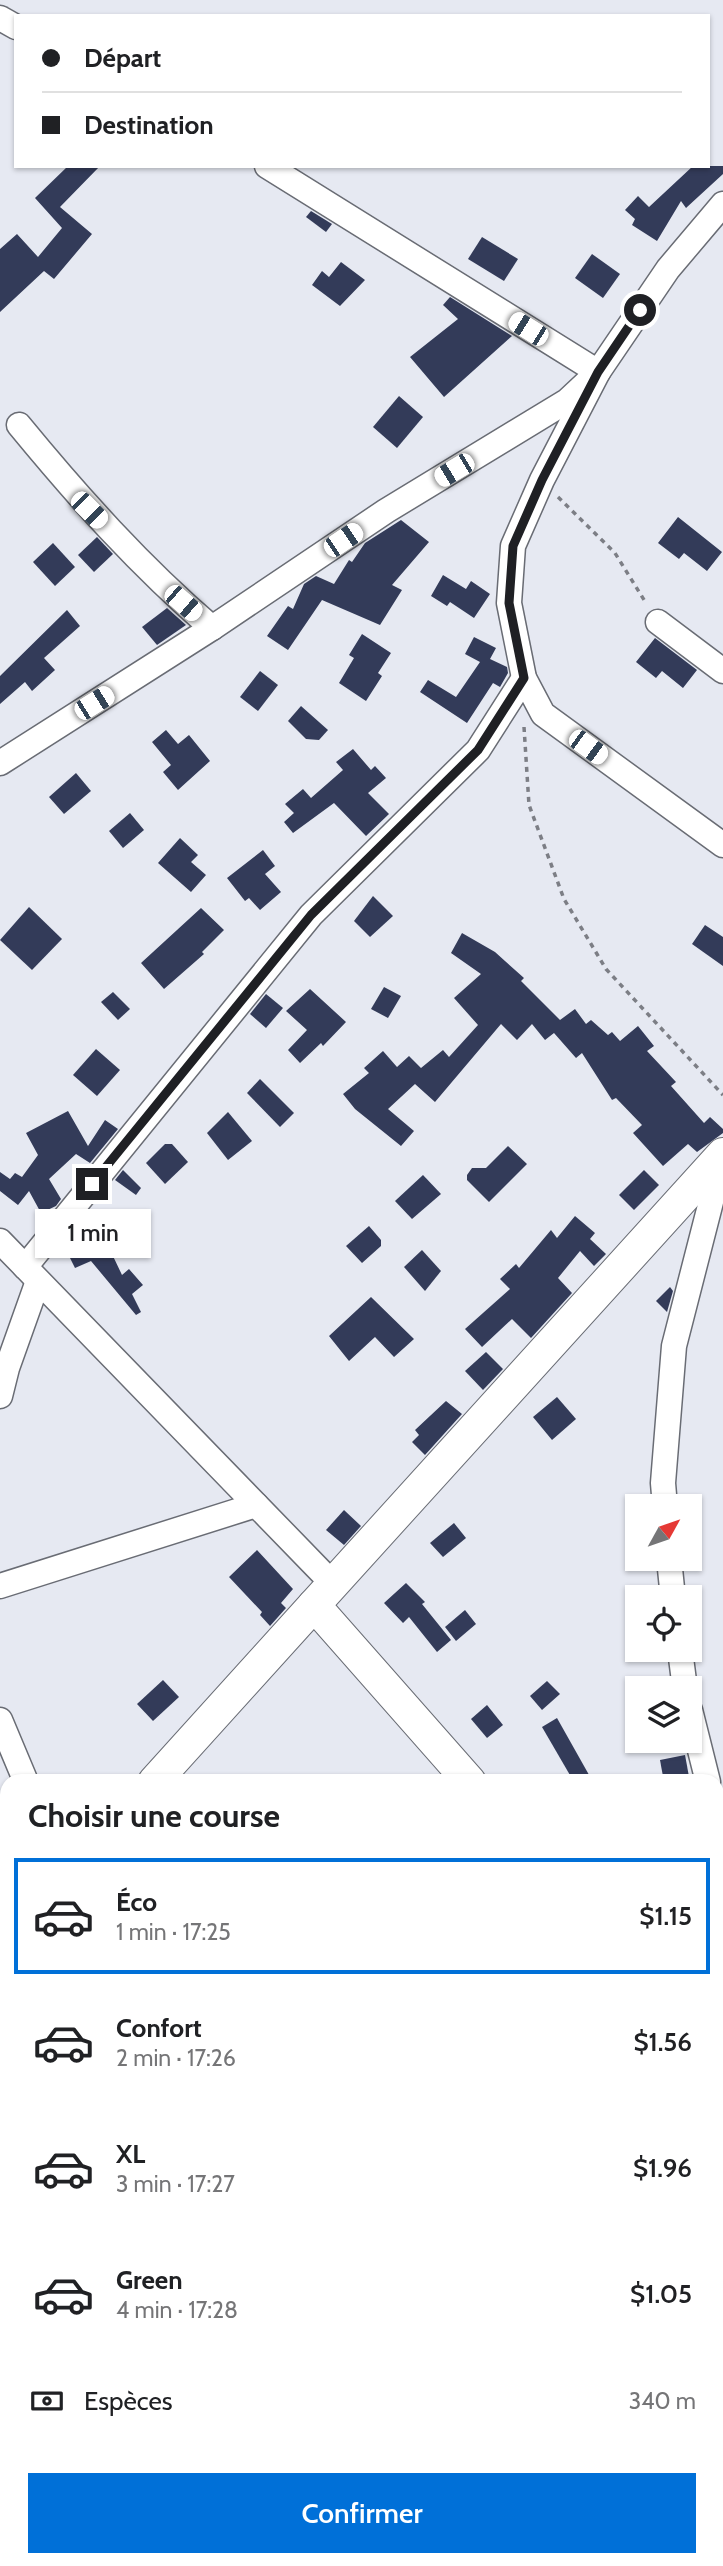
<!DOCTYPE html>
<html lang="fr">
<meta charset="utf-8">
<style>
:root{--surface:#fff;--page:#f2f2f2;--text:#202124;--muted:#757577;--line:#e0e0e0;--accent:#0070d8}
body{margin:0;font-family:Cabin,sans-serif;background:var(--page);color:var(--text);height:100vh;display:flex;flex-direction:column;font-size:26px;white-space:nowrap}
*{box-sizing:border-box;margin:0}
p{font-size:23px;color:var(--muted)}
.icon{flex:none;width:38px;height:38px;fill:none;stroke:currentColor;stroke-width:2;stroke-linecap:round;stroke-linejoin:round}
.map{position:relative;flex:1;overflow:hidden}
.panel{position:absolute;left:0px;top:1774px;width:724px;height:793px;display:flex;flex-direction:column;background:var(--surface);border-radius:21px 21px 0 0;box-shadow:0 2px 5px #0004}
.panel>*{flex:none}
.guide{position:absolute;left:14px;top:14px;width:696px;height:154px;border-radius:0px;box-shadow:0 2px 5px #0004;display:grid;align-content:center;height:154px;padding:0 28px;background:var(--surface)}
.needle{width:46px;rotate:50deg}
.tools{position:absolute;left:625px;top:1494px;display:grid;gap:14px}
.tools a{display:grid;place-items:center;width:77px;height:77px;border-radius:0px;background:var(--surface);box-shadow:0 2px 5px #0004;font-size:35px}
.end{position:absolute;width:32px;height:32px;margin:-16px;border:9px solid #1f2024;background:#fff;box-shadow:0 0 0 4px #fff}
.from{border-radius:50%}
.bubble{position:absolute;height:49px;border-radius:0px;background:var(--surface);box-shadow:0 2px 5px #0004;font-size:23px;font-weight:600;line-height:49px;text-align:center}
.car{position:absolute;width:21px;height:42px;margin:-21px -10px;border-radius:9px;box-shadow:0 0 5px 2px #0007;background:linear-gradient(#fff 24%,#345 0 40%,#fff 0 76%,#345 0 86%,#fff 0)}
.guide b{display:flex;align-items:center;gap:24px;height:66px;font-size:26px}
.guide b+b{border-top:2px solid var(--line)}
.guide i{width:18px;height:18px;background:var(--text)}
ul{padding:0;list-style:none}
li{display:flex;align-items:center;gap:21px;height:116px;margin:0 14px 10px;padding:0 14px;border:4px solid transparent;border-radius:0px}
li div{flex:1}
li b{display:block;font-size:26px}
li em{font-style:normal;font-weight:600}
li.active{border-color:var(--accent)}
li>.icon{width:63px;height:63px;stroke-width:1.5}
h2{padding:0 28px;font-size:32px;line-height:84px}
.pay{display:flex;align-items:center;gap:18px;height:77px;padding:0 28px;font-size:26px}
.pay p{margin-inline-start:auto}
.cta{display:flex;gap:14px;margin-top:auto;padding:14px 28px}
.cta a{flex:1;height:80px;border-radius:0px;background:var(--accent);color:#fff;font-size:28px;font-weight:600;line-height:80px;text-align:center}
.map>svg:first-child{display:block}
.building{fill:#333b59}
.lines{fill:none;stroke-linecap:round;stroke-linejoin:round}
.minor-casing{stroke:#696c74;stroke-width:27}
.tertiary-casing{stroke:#696c74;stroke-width:34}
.path{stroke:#7c7e85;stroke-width:3.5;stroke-dasharray:5 5;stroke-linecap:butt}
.minor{stroke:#fff;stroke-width:24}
.tertiary{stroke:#fff;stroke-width:32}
.route{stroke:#1f2024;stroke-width:9}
</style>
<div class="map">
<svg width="723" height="2566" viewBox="0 0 723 2566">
<rect width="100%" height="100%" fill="#e6e9f2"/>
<g class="building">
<path d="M68 166H100L60 207 92 234 54 279 44 271 0 312V249L17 234 38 257 62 228 35 198Z"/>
<path d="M693 166H723V174L686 208 681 201 657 241 632 225 635 219 625 210 638 196 649 207Z"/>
<path d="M311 211 332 224 326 232 306 217Z"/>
<path d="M482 237 518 259 504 281 468 259Z"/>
<path d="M592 254 620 274 603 298 575 278Z"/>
<path d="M341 262 365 280 340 306 312 285 322 271 329 277Z"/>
<path d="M450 297 512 336 444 397 410 357 458 319 443 305Z"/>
<path d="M399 396 423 417 397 448 373 427Z"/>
<path d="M678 517 722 552 707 571 684 553 679 559 658 543Z"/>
<path d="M401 520 429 542 392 585 402 590 380 625 322 600 288 650 267 636 288 606 293 609 304 584 316 576 334 584 349 560 352 562 365 543Z"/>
<path d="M97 537 113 554 94 572 78 555Z"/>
<path d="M53 543 75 567 55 586 33 562Z"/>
<path d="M443 575 466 589 471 581 490 594 474 618 450 602 447 606 431 596Z"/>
<path d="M167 608 186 625 157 645 142 627Z"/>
<path d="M67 610 80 626 44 658 55 670 32 691 25 682 0 704V676Z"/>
<path d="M362 634 391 653 378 673 382 676 366 701 339 683 354 658 349 655Z"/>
<path d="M474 637 496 648 490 659 507 667 508 673 500 687 493 683 467 723 420 692 428 680 456 697 480 662 465 654Z"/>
<path d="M655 638 697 670 683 688 662 671 656 678 636 662Z"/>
<path d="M260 671 278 685 258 711 240 697Z"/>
<path d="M301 706 328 730 319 740 306 739 288 721Z"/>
<path d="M166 730 178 744 189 735 210 761 178 790 163 772 171 765 152 742Z"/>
<path d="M353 749 371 770 375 766 386 778 368 793 389 814 366 836 334 803 293 833 284 822 294 813 285 804 303 789 311 798 343 770 336 762Z"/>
<path d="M76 773 91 791 64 814 49 797Z"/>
<path d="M130 813 144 830 123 848 109 831Z"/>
<path d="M180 838 198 855 191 862 206 875 191 892 158 863Z"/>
<path d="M263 850 275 866 265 874 281 892 260 910 249 898 245 901 227 878Z"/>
<path d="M373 896 393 916 370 937 354 921Z"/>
<path d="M29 907 62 939 32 970 0 940Z"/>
<path d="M201 908 224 930 202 952 204 954 164 989 141 963Z"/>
<path d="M705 925 723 937V966L692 944Z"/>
<path d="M462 933 495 952 524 978 521 981 560 1020 575 1009 586 1024 591 1020 608 1035 612 1032 620 1041 638 1026 654 1046 647 1051 676 1082 671 1086 704 1123 710 1117 723 1129V1133L697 1152 688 1144 663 1166 633 1133 642 1125 616 1098 612 1100 582 1053 576 1058 554 1033 545 1040 532 1024 517 1040 501 1024 435 1102 415 1084 388 1109 414 1131 401 1146 355 1109 343 1094 369 1073 364 1068 383 1051 397 1067 409 1056 421 1068 443 1050 449 1057 478 1025 454 998 481 974 451 953Z"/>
<path d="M384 987 401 996 388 1018 371 1009Z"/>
<path d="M310 989 346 1022 323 1046 321 1043 300 1063 288 1050 307 1030 286 1011Z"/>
<path d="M113 992 130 1009 118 1020 101 1002Z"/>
<path d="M266 994 283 1008 266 1028 250 1014Z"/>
<path d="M96 1049 120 1070 97 1096 73 1075Z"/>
<path d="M260 1079 294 1113 280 1127 247 1093Z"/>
<path d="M68 1111 88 1146 105 1120 118 1129 90 1163 76 1154 49 1179 61 1199 56 1206 41 1213 29 1191 18 1205 0 1191V1172L10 1179 15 1173 22 1177 38 1155 26 1133Z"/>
<path d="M228 1112 252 1141 228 1160 207 1133Z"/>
<path d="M165 1144H172L188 1162 165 1184 146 1163Z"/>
<path d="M508 1146 527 1164 489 1202 467 1180V1175L472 1168H486Z"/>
<path d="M123 1170 141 1188 136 1195 115 1180Z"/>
<path d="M644 1170 659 1185 634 1210 619 1195Z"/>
<path d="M423 1175 441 1194 412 1219 395 1201Z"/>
<path d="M575 1216 595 1233 590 1239 606 1254 594 1266 580 1251 558 1278 572 1293 531 1338 512 1319 482 1347 465 1329 510 1289 500 1279 516 1264 519 1268 551 1230 557 1238Z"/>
<path d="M369 1226 381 1240V1246L362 1263 346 1246Z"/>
<path d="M103 1235 122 1275 129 1269 143 1285 132 1294 141 1312 136 1315 91 1261 75 1268 65 1248Z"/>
<path d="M422 1250 441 1271 425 1291 404 1267Z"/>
<path d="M670 1287 673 1291 667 1312 656 1301Z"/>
<path d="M371 1297 414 1339 394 1357 375 1337 349 1361 329 1336Z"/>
<path d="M486 1352 503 1369 483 1390 465 1371Z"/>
<path d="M557 1397 576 1419 552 1440 533 1417Z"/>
<path d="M446 1401 462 1414 425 1455 412 1442 419 1435 415 1430Z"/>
<path d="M344 1510 361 1526 344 1545 326 1530Z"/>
<path d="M454 1523 466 1538 443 1557 430 1543Z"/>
<path d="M257 1550 293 1589 281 1603 286 1608 270 1626 260 1615 262 1612 229 1577Z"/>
<path d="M406 1583 425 1602 422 1604 451 1640 437 1652 409 1617 403 1623 384 1603Z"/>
<path d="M465 1610 476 1624 456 1641 445 1627Z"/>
<path d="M163 1680 179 1697 153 1721 137 1704Z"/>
<path d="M547 1681 560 1694 542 1710 530 1696Z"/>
<path d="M487 1705 503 1725 487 1738 471 1719Z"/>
<path d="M557 1718 593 1782H574L542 1727Z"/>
<path d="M685 1755 690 1782H664L660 1760Z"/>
</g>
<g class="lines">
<g class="minor-casing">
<g id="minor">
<path d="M0 18 16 27"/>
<path d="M723 204 668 269 598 372 542 480 513 546 509 603 524 678 543 714 723 845"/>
<path d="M19 425C79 498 140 566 212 628"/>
<path d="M658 622 723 671"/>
<path d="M0 763 212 628 386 511 567 401 598 372 267 166"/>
<path d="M0 1241 333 1584"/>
<path d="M25 1267 311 915 478 750 524 678"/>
<path d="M0 1396 7 1368 38 1281"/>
<path d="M665 1507 663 1483 674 1346 723 1155"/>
<path d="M669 1559 673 1598"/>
<path d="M0 1586 256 1505"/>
<path d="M680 1650 685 1689"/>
<path d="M690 1710 708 1782"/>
<path d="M0 1720 26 1782"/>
<path d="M718 1816 723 1837"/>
<path d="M0 2235 7 2241"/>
<path d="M718 2527 723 2494"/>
<path d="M111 2566 112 2560"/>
<path d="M711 2566 712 2560"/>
</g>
</g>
<g class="tertiary-casing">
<g id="tertiary">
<path d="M154 1782 314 1605"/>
<path d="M470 1782 314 1605 723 1154"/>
<path d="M0 1958 7 1950"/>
<path d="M718 2046 723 2051"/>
</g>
</g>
<g class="path">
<path d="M558 497 615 553 646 603"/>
<path d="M524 727 529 805 564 899 606 969 723 1095"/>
</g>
<use href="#minor" class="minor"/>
<use href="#tertiary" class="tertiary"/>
</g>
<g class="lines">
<path class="route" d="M92 1184 311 915 478 750 524 678 509 603 513 546 542 480 598 372 640 310"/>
</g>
</svg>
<div class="tools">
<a><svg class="needle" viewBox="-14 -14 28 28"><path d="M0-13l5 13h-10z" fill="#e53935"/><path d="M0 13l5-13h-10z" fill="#757577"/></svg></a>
<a><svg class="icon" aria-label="locate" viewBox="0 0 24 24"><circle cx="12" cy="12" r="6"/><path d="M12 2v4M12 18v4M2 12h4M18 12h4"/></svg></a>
<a><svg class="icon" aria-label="layers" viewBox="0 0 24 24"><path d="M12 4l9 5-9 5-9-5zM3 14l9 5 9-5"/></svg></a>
</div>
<i class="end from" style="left:640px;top:310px"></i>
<i class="end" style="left:92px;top:1184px"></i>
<div class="bubble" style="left:35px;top:1209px;width:116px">1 min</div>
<i class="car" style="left:528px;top:329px;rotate:302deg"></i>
<i class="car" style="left:454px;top:470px;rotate:239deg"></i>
<i class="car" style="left:89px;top:510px;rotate:135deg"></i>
<i class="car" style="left:343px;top:540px;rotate:56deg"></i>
<i class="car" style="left:183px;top:603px;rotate:131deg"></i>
<i class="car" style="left:94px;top:703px;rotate:58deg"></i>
<i class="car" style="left:588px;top:747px;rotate:126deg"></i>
<div class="guide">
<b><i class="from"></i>Départ</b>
<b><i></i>Destination</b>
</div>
<section class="panel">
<h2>Choisir une course</h2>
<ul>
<li class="active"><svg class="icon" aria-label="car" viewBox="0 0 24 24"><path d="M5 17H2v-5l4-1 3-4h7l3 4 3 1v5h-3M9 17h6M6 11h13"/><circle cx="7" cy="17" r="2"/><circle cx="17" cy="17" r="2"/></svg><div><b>Éco</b><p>1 min · 17:25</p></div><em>$1.15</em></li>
<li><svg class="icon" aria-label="car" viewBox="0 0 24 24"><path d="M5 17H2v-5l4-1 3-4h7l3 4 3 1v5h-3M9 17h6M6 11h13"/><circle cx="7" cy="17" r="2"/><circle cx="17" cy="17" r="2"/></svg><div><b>Confort</b><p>2 min · 17:26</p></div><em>$1.56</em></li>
<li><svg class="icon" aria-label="car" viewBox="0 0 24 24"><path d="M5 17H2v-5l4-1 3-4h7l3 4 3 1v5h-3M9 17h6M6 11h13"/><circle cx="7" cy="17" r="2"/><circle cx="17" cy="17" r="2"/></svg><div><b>XL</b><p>3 min · 17:27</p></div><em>$1.96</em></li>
<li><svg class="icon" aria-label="car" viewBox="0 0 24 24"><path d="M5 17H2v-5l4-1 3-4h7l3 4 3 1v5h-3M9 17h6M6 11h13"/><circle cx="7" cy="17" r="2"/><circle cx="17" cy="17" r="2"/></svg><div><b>Green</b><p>4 min · 17:28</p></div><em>$1.05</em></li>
</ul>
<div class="pay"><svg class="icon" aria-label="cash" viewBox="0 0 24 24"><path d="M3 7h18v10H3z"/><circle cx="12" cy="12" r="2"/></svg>Espèces<p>340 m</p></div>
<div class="cta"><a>Confirmer</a></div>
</section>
</div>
